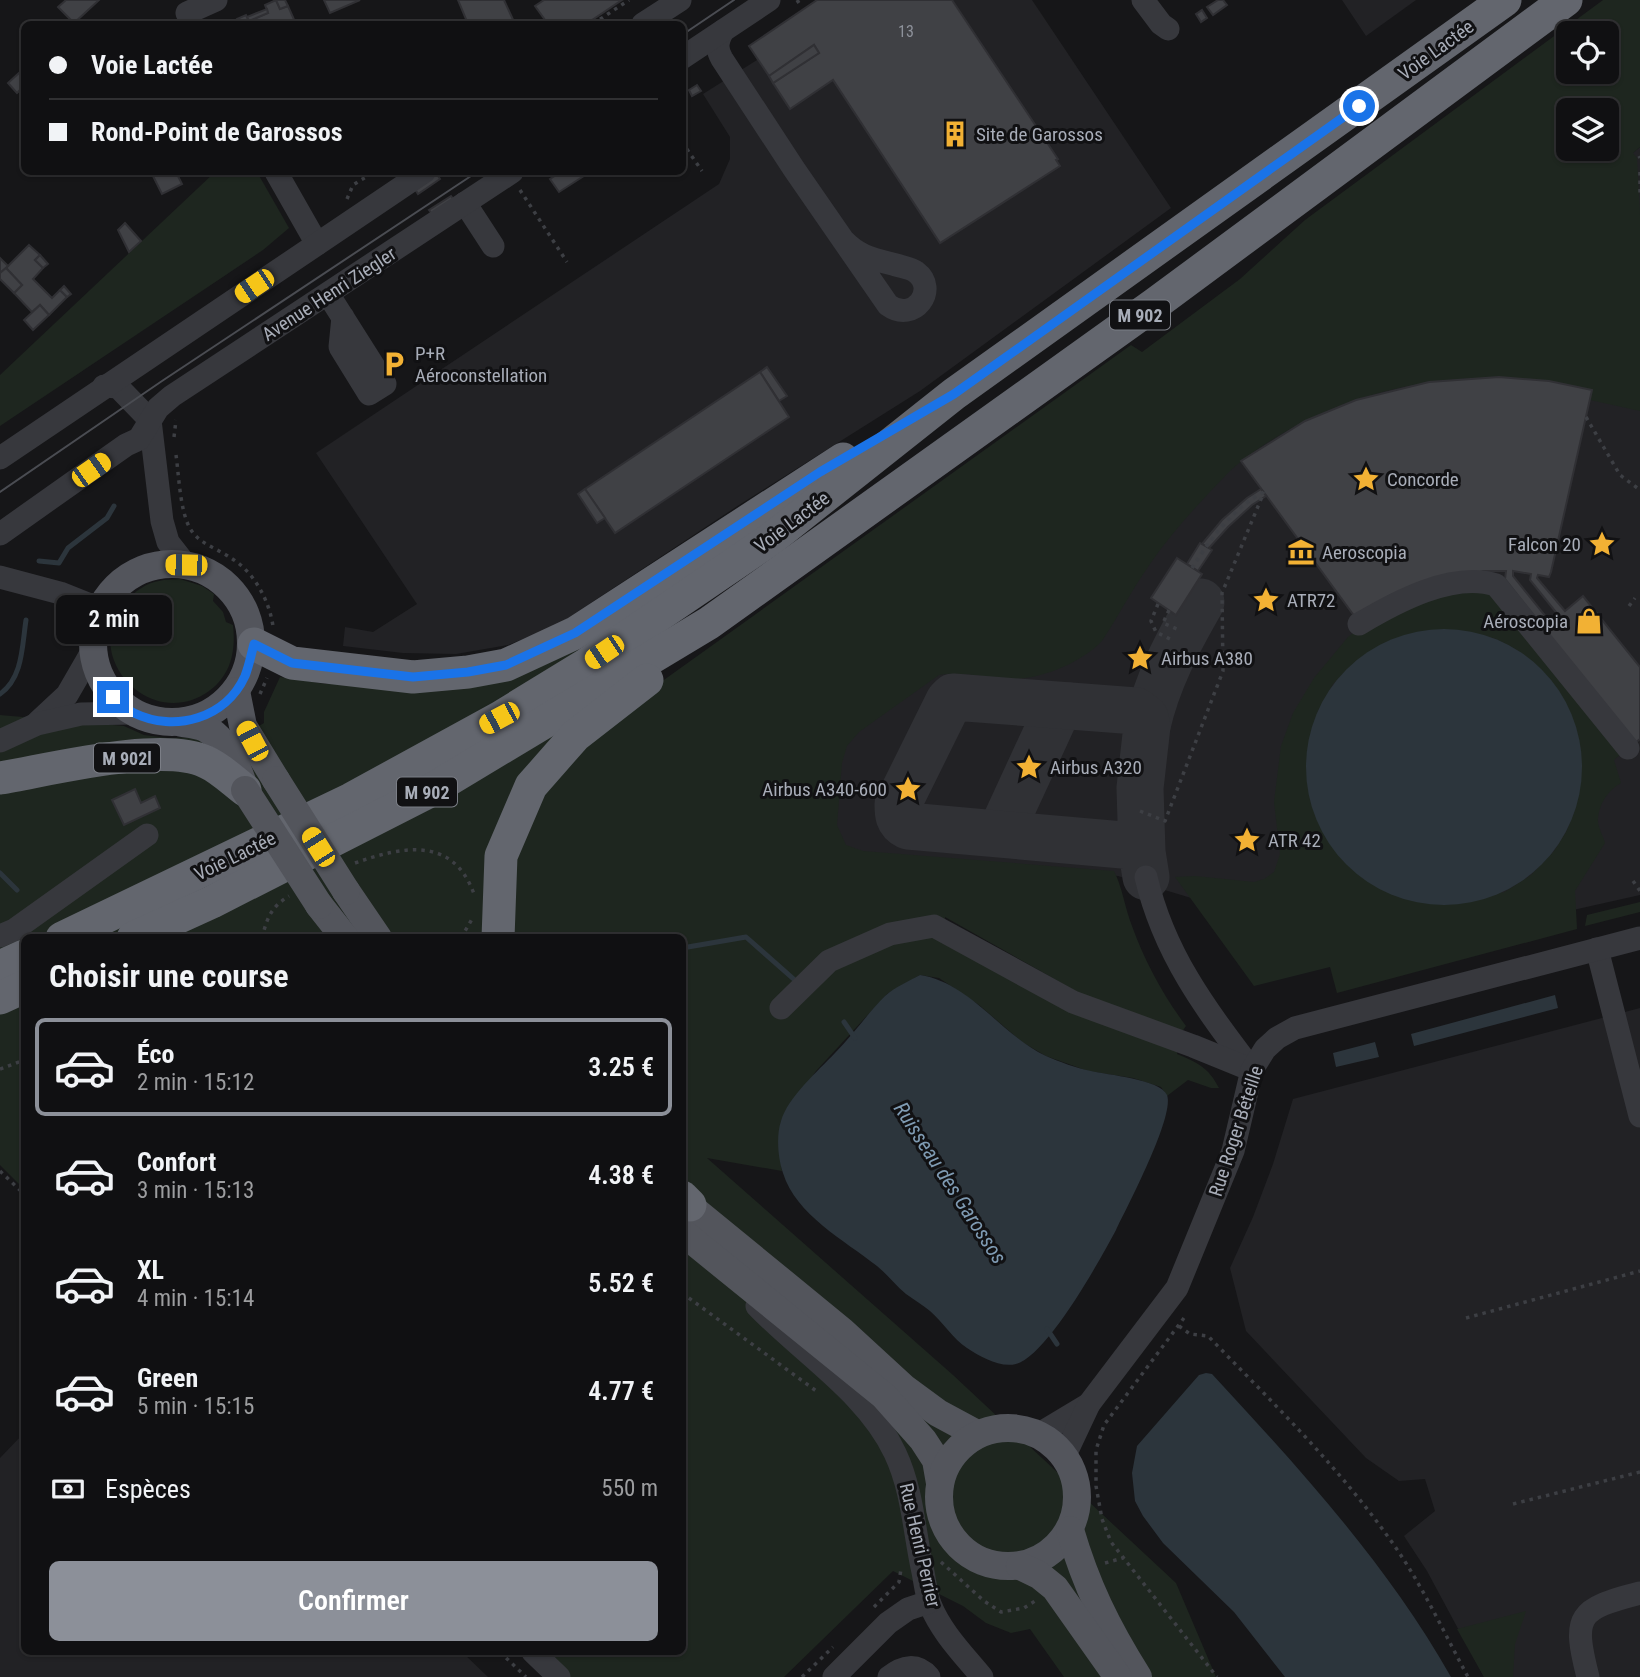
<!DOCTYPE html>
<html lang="fr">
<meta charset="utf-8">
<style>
:root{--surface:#101012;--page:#19191b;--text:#f1f3f6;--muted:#9c9d9f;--line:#303032;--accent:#8c9099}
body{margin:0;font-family:"Roboto Condensed",sans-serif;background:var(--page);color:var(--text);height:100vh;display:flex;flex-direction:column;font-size:26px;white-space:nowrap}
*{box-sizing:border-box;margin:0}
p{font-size:23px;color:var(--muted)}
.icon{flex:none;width:38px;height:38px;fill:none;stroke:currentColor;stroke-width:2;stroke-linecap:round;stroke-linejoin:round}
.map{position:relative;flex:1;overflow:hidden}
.sheet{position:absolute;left:21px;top:934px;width:665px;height:721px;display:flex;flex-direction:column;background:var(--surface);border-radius:10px;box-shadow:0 2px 5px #0004,0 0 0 2px var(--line)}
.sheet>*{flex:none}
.banner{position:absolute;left:21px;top:21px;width:665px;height:154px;border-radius:10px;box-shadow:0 2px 5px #0004,0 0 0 2px var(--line);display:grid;align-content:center;height:154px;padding:0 28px;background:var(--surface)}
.tools{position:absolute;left:1556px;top:21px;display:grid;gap:14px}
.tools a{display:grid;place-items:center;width:63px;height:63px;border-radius:10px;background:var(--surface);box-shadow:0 2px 5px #0004,0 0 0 2px var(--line);font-size:35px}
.end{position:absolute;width:32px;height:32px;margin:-16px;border:9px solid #1a73e8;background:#fff;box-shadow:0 0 0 4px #fff}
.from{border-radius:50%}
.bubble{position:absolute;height:49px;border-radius:10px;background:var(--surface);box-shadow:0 2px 5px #0004,0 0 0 2px var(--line);font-size:23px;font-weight:600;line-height:49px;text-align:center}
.car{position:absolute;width:21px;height:42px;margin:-21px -10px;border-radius:9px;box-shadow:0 0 5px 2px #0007;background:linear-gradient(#f5c518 24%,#345 0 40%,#f5c518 0 76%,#345 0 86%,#f5c518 0)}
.banner b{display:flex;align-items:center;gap:24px;height:66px;font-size:26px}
.banner b+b{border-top:2px solid var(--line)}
.banner i{width:18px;height:18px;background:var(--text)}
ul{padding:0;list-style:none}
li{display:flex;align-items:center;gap:21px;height:98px;margin:0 14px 10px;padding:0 14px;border:4px solid transparent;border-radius:10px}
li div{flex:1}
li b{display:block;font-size:26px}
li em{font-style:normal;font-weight:600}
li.selected{border-color:var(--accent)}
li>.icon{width:63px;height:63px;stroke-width:1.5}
h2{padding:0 28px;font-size:32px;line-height:84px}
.pay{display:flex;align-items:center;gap:18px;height:77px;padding:0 28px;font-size:26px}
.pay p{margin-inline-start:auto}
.primary-button{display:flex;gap:14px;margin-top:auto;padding:14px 28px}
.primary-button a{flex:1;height:80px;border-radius:10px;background:var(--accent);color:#fff;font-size:28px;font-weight:600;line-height:80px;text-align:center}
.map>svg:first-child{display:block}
.built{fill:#222225}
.green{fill:#1e261f;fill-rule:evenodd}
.water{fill:#2c353c}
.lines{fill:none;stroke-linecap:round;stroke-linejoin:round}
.stream{stroke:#2c353c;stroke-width:5}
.taxiway{stroke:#303135;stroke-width:47}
.building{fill:#404145;stroke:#303034;stroke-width:2;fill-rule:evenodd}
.path{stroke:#3d3f44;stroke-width:3.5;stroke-dasharray:3.5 5;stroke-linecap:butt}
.minor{stroke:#37383d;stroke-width:23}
.major{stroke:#53555c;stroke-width:28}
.highway{stroke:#63666e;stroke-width:33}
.tram{stroke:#4a4c52;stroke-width:2}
.major-bridge{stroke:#53555c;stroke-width:28}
.route{stroke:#1a73e8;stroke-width:9}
.labels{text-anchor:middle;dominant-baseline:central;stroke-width:6;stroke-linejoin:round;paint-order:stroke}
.number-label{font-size:16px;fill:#8e929b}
.shield{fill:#111113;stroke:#7b7e86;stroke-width:2}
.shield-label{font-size:18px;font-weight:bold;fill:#a8adb8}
.street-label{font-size:19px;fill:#a8adb8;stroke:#111113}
.poi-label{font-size:19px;fill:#a8adb8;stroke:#111113;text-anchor:start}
.water-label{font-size:21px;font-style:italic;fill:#7f9bb3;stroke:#111113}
</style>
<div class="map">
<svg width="1640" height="1677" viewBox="0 0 1640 1677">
<rect width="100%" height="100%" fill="#161618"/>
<g class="built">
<path d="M817 0H1032L1171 208 920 391 739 505 556 626 508 645 456 654 403 653 343 646 345 627 373 632 417 604 316 453 719 184 730 159V137L703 94 757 60 749 46Z"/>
<path d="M1342 0H1416L1366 36Z"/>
<path d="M1640 147V895L1378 954 1118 876 844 850 833 816 839 734 1560 213Z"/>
<path d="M1640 1008V1677H1484L1427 1571 1404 1536 1435 1511 1425 1479 1399 1481 1366 1458 1246 1331 1230 1268 1253 1217 1273 1164 1293 1099Z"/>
<path d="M24 1433V1652H462L488 1677H0V1458Z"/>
</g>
<g class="green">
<path d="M1603 0H1640V147L1633 153 1637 158 1640 215V411L1590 400 1592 390C1490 366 1384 378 1292 428 1269 441 1245 456 1227 474 1200 502 1172 532 1150 564 1133 588 1119 615 1102 641 1081 663 1040 680 1009 679 985 678 963 671 939 675L859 732 847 746 842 763 837 825 846 845 863 851 1114 871C1122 886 1125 908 1132 926 1145 962 1163 995 1186 1026L1181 1033 1081 994 945 917 944 929 1179 1041 1177 1054C1197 1062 1209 1068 1219 1088H1211L1188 1080 1167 1096 1161 1087 1133 1078 1088 1071 1046 1056 1022 1042 979 1005 939 978 920 975 887 994 816 1071 781 1121 779 1149 782 1171 707 1158 953 1375 1176 1583 1216 1677H1064L1030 1629 1011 1633 986 1623 963 1606 893 1571 784 1677H566L540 1652H682V938H24V1189L0 1165V715L124 726 144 735 168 738 195 737 216 751 264 723V712L280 677 326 684H451L581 648 531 814 558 769 608 720 1131 345 1142 352 1240 279 1305 220ZM1568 33H1606V72H1568ZM1568 110H1606V149H1568Z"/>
<path d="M215 172H257L289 228 263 250 0 426V375Z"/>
<path d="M180 579 202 586 214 594 213 601 223 612 226 622 233 625C236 651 231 675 209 691 149 734 77 652 127 600 136 591 146 583 159 581 165 579 173 580 180 579Z"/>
<path d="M1496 592 1625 751 1614 760 1621 783C1608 790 1598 805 1598 821 1598 827 1603 836 1605 843L1575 891 1577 929 1337 993 1330 967 1254 986 1175 877 1195 876 1254 882 1264 879 1274 872 1280 854 1274 802 1281 746 1293 713 1314 678 1348 637 1361 627 1435 594ZM1474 633 1496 639 1517 650 1535 664 1551 680 1575 810 1566 832 1554 851 1531 875 1503 893 1317 713 1333 684 1357 660Z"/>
<path d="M1640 902V912L1585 926 1587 915Z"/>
<path d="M1526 1611 1515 1644 1513 1677H1484L1457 1629Z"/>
</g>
<g class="water">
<circle cx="1444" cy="767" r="138"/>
<path d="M920 975C971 983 1001 1035 1046 1056 1060 1062 1076 1068 1091 1071 1107 1075 1160 1079 1167 1095 1175 1116 1127 1207 1116 1230 1100 1260 1047 1356 1016 1364 1000 1368 981 1357 967 1348 953 1339 943 1322 930 1311 923 1305 914 1300 906 1294 896 1286 887 1274 877 1266 844 1240 796 1215 783 1173 778 1158 776 1136 781 1121 788 1097 818 1071 835 1053 853 1035 867 1014 885 996 895 987 909 981 920 975Z"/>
<path d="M1555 995 1558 1008 1414 1046 1411 1034Z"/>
<path d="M1375 1042 1379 1057 1336 1067 1333 1053Z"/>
<path d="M1206 1373 1212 1374C1300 1469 1387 1564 1451 1677H1285L1234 1612 1163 1543 1143 1516 1135 1501 1132 1473 1137 1446 1199 1375Z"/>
</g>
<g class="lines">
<g class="stream">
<path d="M39 561 59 563 68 548 107 518 114 506"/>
<path d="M0 694C23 678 22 646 26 620"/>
<path d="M0 873 17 890"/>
<path d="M682 948 746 937 797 982"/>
<path d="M844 1022 855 1038"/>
<path d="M1047 1329 1057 1344"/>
</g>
<g class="taxiway">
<path d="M1147 726C1157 681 1178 642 1201 602"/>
<path d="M1015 835 1008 831 1007 819 1055 715 1059 710 1069 706"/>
<path d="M1142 852 1140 788 1147 726 1145 718 1136 711 953 697 949 701 898 804C898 814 898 821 908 826L1134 846 1142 852 1146 877"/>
</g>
</g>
<g class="building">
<path d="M66 0H99L74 23 58 7Z"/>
<path d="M276 0 280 9 288 6 296 24H239L237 19 246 15 249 21 268 13 265 5Z"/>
<path d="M276 0H285L288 6 280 9Z"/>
<path d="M324 0H360L330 13Z"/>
<path d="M458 0H504L515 24H468Z"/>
<path d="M544 0H622L586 24H548L535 6Z"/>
<path d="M817 0H952L1058 159 1056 160 1060 166 940 243 833 80 790 109 773 83 819 53 814 45 769 76 749 46Z"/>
<path d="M1218 0H1223L1227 5 1213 15 1207 7Z"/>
<path d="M267 9 268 13 249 21 247 17Z"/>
<path d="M1202 10 1207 18 1201 22 1196 14Z"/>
<path d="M814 45 819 53 773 83 769 76Z"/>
<path d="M19 73 24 78V86L17 93 8 83Z"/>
<path d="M697 85 701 91 692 96 689 90Z"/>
<path d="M158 172H176L182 184 162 194 152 174Z"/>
<path d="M561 172H590L559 192 550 179Z"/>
<path d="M437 174 440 179 418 194 415 189Z"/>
<path d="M451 196 454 200 433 215 429 210Z"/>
<path d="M125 223 141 241 129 252 118 230Z"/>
<path d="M29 245 40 255 35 260 43 268 33 279 52 298 60 290 67 297 49 315 40 305 32 312 14 293 22 285 6 268Z"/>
<path d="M40 255 48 264 43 268 35 260Z"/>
<path d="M0 258 8 266 0 273Z"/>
<path d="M6 268 22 285 14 293 0 279V273Z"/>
<path d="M64 286 71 294 67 297 60 290Z"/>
<path d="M40 305 49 315 33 330 24 320Z"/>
<path d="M767 367 787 396 779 401 760 372Z"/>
<path d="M760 372 789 417 615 533 585 489Z"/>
<path d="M1499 377 1549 381 1592 390 1551 572 1549 577 1538 575 1537 578 1565 611 1583 596 1640 667V739L1634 744 1505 579 1506 571H1483L1355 617 1241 461 1305 421 1356 400 1429 382ZM1513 571 1531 574 1530 580 1559 616 1551 623 1513 576Z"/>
<path d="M585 489 605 518 597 523 578 494Z"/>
<path d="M1261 489 1266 496 1252 505 1228 527 1209 548 1202 544 1222 520 1247 498Z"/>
<path d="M1200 543 1212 550 1198 571 1187 564Z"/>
<path d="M1177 558 1202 574 1176 615 1151 598Z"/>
<path d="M135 789 141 803 155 796 160 808 124 825 112 800Z"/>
</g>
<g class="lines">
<g class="path">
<path d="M797 0 801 6"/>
<path d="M593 24 629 0"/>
<path d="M682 142 702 171"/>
<path d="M1639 156 1640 158"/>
<path d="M1640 172V194"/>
<path d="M520 190 567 262"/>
<path d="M347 199 353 185 374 172"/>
<path d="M1586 417 1620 475 1640 490"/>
<path d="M174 437 176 420"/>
<path d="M176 455C179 476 180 513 191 530 200 544 218 549 231 558 254 572 269 600 273 626"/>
<path d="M1192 568C1210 540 1232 508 1264 492"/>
<path d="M1158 604 1151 621 1156 632 1172 640"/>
<path d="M1629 606 1635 598"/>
<path d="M1169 610 1163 623 1177 629"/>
<path d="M260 694 267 678"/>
<path d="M1140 811 1165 821 1223 671 1222 593 1264 492"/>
<path d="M355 863C403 846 453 836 474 894"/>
<path d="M1633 881 1640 891"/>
<path d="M262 938C267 918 271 907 289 896"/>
<path d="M461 938 472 919"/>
<path d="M0 1069 24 1060"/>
<path d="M0 1171 24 1194"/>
<path d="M682 1293 819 1393"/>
<path d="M1184 1318 1104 1425 1096 1450V1486L1102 1519 1111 1542 1217 1677"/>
<path d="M1466 1318 1640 1271"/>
<path d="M1179 1326 1190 1334 1208 1336C1270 1400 1334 1462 1386 1534 1419 1578 1442 1629 1468 1677"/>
<path d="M1513 1504 1640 1472"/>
<path d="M941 1562 984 1601 1001 1612 1024 1608 1035 1601"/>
<path d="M1105 1563 1123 1558"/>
<path d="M874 1607 899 1582 901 1569"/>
<path d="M500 1652 526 1677"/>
<path d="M802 1677 833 1647"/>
</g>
<g class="minor">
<path d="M1143 0 1161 24 1168 29"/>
<path d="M187 13 216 0"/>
<path d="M643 24 680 0"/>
<path d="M723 31C717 41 716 49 722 59L794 169 888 305C914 324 939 289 916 272 911 268 902 267 896 265 873 259 859 257 843 240"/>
<path d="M682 58 769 0"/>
<path d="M276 172 317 244"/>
<path d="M465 203 493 246"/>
<path d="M328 294 385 384 369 394 340 347 343 317"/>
<path d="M104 386 118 387 150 420 162 521 168 542 186 565"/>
<path d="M0 458 424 172"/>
<path d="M0 534 126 445 139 439 158 408 172 396 512 172"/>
<path d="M0 577 60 593 100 609"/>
<path d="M1359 624C1396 602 1453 571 1496 585L1628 748"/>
<path d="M38 722 67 695 93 650"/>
<path d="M0 741 37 724 81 714 133 713"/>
<path d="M1146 877C1164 954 1205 1008 1252 1070"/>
<path d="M0 936 14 930 147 835"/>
<path d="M1597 949 1640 1116"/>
<path d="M781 1008 829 961 890 934 934 926 1073 1002 1193 1046 1252 1070"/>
<path d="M757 1306C802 1353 868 1394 895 1453 913 1491 914 1532 923 1572 925 1582 926 1594 930 1604 941 1632 963 1654 982 1677"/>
<path d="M1039 1434 1089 1404"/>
<path d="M1065 1455 1089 1404 1177 1288 1233 1151 1252 1070 1265 1049 1277 1038 1295 1028 1640 938"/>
<path d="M533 1652 559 1677"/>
<path d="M834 1677 888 1623 908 1609 929 1602"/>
<path d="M889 1677C903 1666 917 1663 929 1677"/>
<path d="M1588 1677C1572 1615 1578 1609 1640 1593"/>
</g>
<g class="major">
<circle cx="172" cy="643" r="79"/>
<path d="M236 691 243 726 276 780"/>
<path d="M182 723C189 724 199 725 205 728 227 739 238 768 245 790"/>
<path d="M346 891 378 938"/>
<path d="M319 905 345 938"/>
<path d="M682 1200 842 1331 904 1388 938 1413 977 1434"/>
<path d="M682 1232 884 1396 923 1440 936 1460 940 1483"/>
<circle cx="1008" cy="1497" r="69"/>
<path d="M1070 1530C1086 1585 1107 1628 1138 1677"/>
<path d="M1020 1566 1039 1575 1055 1588 1118 1677"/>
</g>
<g class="highway">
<path d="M254 644 292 663 413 677 468 672 506 665 575 633 843 459"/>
<path d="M0 778C49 770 162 741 206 762 220 768 233 781 245 790"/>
<path d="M62 938 351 799 499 718 587 664 771 539 954 394 1505 0"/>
<path d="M133 938 212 902 428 792 709 623 1155 304 1566 0"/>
<path d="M498 938 501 856 531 786 575 736 647 680"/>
<path d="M0 967 24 956"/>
<path d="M0 998 24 987"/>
<path d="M682 1197 690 1205"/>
</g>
<g class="tram">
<path d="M682 35 734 0"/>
<path d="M0 492 162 381 477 172"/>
</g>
<g class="major-bridge">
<path d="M276 780 346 891"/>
<path d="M245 790 319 905"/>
</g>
</g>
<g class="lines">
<path class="route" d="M113 697C120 702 127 710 134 713 175 733 226 718 245 676 249 666 251 655 254 644L292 663 413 677 468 672 506 665 575 633 820 472 954 394 1359 106"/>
</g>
<defs>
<g id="building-bare" transform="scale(2.1)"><path d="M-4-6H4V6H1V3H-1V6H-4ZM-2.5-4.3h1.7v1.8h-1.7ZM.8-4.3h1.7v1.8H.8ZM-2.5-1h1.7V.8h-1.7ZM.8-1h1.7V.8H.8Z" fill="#f2b134" stroke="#111113" stroke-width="2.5" paint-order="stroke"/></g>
<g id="parking-bare" transform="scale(2.1)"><path d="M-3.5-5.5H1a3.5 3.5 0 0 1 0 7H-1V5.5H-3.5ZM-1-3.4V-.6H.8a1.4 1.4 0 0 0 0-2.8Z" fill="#f2b134" stroke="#111113" stroke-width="2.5" paint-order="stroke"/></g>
<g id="sight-bare" transform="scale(2.1)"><path d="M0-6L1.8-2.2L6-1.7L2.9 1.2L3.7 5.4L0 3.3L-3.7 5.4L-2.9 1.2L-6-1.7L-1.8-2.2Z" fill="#f2b134" stroke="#111113" stroke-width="2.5" paint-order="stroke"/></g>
<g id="museum-bare" transform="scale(2.1)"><path d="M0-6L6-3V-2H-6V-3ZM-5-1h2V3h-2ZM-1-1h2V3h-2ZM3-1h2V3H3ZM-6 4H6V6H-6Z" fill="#f2b134" stroke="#111113" stroke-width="2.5" paint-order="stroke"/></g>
<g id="shop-bare" transform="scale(2.1)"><path d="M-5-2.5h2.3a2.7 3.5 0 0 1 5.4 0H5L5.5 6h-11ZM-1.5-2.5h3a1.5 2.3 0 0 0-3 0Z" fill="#f2b134" stroke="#111113" stroke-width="2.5" paint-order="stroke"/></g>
</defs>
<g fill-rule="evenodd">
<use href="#building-bare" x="955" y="134"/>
<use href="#parking-bare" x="394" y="364"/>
<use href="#sight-bare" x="1366" y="479"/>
<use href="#sight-bare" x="1602" y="544"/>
<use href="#museum-bare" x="1301" y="552"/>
<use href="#sight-bare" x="1266" y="600"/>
<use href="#shop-bare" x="1589" y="621"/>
<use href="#sight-bare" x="1140" y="658"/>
<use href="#sight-bare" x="1029" y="767"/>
<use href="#sight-bare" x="908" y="789"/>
<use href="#sight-bare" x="1247" y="840"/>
</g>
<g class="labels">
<g class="number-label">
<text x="906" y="31">13</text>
</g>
<g class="shield">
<rect x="1110" y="300.5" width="60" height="29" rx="5"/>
<rect x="94" y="743.5" width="66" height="29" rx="5"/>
<rect x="397" y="777.5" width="60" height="29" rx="5"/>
</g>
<g class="shield-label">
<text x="1140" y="315">M 902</text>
<text x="127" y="758">M 902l</text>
<text x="427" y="792">M 902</text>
</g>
<g class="street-label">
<text transform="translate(1436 50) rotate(-36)">Voie Lactée</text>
<text transform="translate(329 294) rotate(-33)">Avenue Henri Ziegler</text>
<text transform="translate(792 522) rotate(-37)">Voie Lactée</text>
<text transform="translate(235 856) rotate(-26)">Voie Lactée</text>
<text transform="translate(1236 1131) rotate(-72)">Rue Roger Béteille</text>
<text transform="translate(920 1545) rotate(77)">Rue Henri Perrier</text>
</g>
<g class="poi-label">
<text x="976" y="134">Site de Garossos</text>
<text x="415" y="353">P+R<tspan x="415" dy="22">Aéroconstellation</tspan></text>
<text x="1387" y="479">Concorde</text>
<text x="1581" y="544" text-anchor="end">Falcon 20</text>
<text x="1322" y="552">Aeroscopia</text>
<text x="1287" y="600">ATR72</text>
<text x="1568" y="621" text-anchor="end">Aéroscopia</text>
<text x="1161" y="658">Airbus A380</text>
<text x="1050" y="767">Airbus A320</text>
<text x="887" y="789" text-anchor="end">Airbus A340-600</text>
<text x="1268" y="840">ATR 42</text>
</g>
<g class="water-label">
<text transform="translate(950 1183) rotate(57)">Ruisseau des Garossos</text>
</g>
</g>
</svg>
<div class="tools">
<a><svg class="icon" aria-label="locate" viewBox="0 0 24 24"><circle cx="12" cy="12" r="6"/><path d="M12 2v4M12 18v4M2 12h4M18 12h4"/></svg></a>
<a><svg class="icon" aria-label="layers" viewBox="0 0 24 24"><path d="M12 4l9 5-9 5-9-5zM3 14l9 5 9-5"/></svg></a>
</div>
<i class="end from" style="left:1359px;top:106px"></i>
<i class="end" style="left:113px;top:697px"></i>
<div class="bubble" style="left:56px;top:595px;width:116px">2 min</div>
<i class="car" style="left:254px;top:286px;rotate:236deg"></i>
<i class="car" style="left:91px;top:470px;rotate:55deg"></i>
<i class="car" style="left:186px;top:565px;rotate:271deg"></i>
<i class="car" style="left:604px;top:652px;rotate:236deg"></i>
<i class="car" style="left:499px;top:718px;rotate:242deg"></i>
<i class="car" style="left:252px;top:741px;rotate:332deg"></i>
<i class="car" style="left:318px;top:847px;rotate:328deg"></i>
<div class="banner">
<b><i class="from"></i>Voie Lactée</b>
<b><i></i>Rond-Point de Garossos</b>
</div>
<section class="sheet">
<h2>Choisir une course</h2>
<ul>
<li class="selected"><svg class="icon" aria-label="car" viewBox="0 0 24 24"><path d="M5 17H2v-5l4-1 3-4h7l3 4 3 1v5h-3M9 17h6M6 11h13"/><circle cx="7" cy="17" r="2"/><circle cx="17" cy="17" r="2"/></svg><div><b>Éco</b><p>2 min · 15:12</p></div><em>3.25 €</em></li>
<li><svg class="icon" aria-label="car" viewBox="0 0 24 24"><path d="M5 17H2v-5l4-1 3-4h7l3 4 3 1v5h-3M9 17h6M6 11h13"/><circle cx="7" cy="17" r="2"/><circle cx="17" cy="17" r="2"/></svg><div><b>Confort</b><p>3 min · 15:13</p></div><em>4.38 €</em></li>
<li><svg class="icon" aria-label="car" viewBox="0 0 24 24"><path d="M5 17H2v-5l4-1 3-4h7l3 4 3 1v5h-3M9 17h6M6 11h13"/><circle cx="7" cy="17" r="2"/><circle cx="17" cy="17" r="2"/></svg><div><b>XL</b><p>4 min · 15:14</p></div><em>5.52 €</em></li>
<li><svg class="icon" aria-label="car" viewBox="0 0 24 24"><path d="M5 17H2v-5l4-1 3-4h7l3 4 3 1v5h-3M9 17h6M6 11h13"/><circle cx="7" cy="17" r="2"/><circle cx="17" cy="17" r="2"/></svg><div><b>Green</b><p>5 min · 15:15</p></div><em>4.77 €</em></li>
</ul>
<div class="pay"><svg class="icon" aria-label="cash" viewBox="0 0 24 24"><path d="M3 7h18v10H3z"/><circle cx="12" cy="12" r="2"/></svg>Espèces<p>550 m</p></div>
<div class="primary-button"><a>Confirmer</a></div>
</section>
</div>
